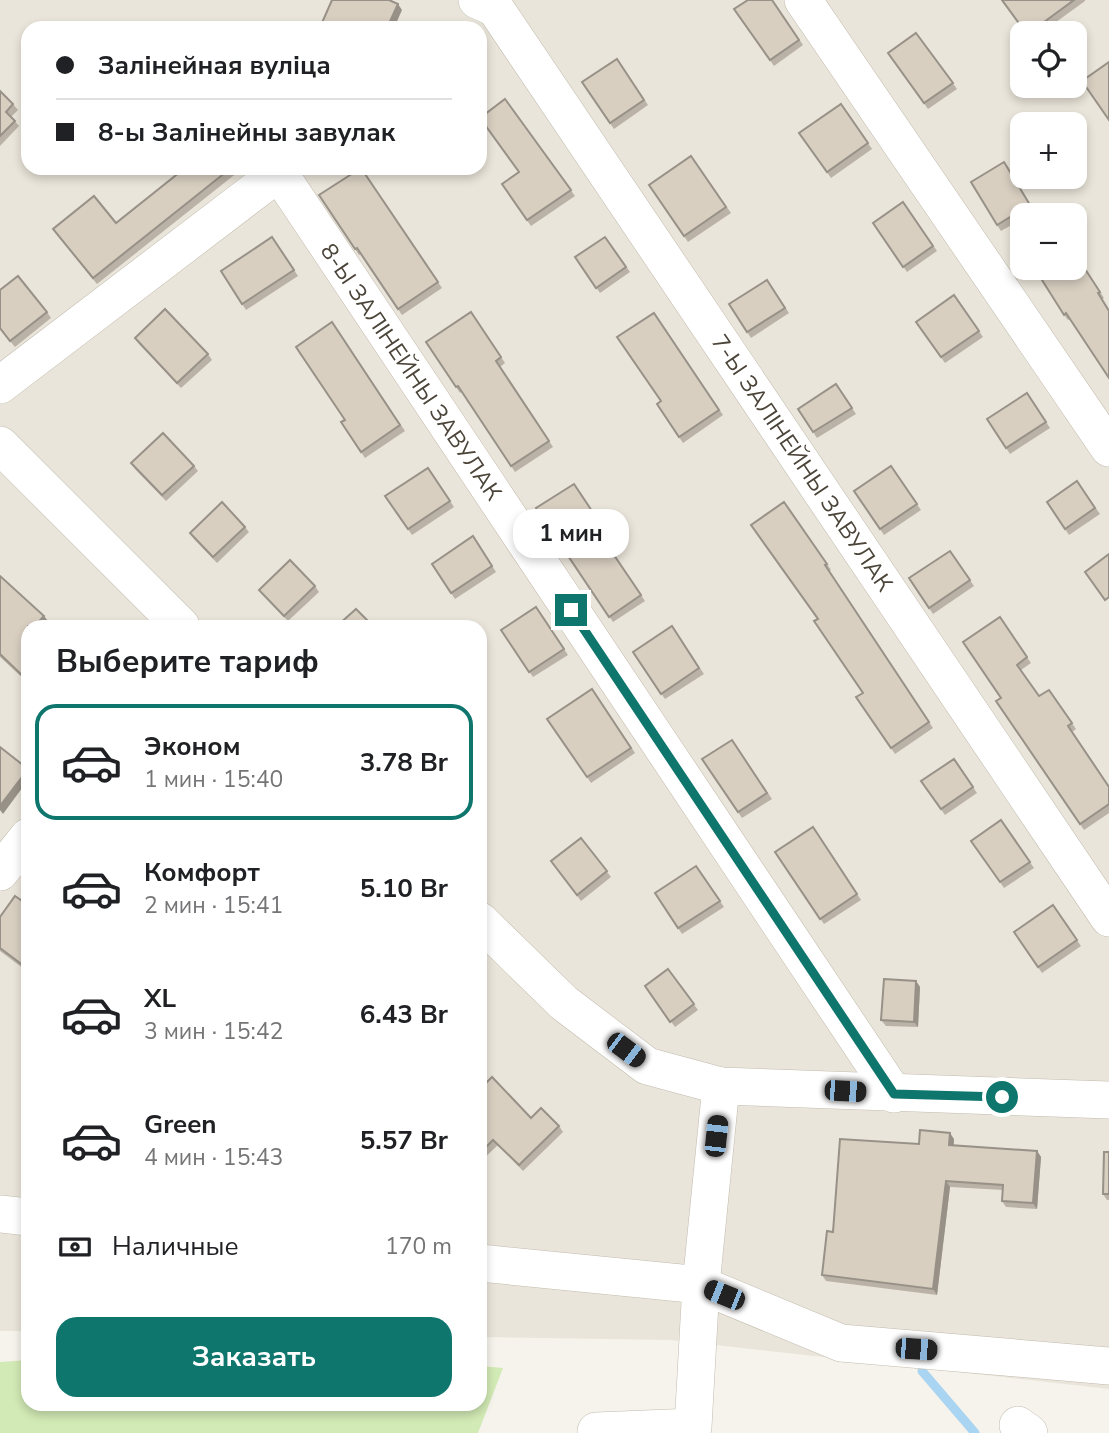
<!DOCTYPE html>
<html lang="ru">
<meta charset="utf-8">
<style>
:root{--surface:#fff;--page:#f6f6f6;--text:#202124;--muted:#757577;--line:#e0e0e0;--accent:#0f766e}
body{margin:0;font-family:"Nunito Sans",sans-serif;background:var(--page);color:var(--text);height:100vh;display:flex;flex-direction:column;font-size:26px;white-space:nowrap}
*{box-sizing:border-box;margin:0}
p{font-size:23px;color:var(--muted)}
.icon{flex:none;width:38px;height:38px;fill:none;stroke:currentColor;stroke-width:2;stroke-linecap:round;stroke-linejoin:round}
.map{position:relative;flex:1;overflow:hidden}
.panel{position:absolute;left:21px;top:620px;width:466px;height:791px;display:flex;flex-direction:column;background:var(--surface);border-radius:21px;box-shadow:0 4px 10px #0003}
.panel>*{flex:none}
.hud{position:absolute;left:21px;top:21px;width:466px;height:154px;border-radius:21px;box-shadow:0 4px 10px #0003;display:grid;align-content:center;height:154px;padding:0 35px;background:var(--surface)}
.controls{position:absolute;left:1010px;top:21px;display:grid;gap:14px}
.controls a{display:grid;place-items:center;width:77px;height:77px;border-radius:14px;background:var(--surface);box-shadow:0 4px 10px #0003;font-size:35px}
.end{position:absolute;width:32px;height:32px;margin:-16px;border:9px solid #0f766e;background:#fff;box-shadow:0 0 0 4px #fff}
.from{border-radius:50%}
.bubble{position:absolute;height:49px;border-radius:21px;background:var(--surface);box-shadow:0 4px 10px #0003;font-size:23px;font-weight:700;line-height:49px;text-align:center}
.car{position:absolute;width:21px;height:42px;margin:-21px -10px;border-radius:9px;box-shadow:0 0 5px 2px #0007;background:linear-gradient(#222 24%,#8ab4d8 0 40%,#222 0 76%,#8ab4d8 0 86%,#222 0)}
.hud b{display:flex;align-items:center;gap:24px;height:66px;font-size:26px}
.hud b+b{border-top:2px solid var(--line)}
.hud i{width:18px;height:18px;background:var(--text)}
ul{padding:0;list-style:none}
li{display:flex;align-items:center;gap:21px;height:116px;margin:0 14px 10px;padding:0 21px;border:4px solid transparent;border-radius:21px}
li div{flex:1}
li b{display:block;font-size:26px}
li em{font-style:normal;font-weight:700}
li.current{border-color:var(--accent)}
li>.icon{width:63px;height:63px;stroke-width:1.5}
h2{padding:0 35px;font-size:32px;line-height:84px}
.pay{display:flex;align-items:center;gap:18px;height:77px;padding:0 35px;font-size:26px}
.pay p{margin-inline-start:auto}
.cta{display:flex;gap:14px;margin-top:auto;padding:14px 35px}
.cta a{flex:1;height:80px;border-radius:21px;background:var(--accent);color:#fff;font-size:28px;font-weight:700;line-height:80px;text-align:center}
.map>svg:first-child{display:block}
.residential{fill:#eae5da;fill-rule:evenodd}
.green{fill:#d2eab5}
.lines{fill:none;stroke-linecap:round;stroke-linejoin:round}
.stream{stroke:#a9d4f2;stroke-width:9}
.minor-casing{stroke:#c2bbae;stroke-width:38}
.minor{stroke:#fff;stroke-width:37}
.wall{fill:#bab2a6}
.shaded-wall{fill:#979187}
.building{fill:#d8cfc1;stroke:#979187;stroke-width:2}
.route{stroke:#0f766e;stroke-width:9}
.labels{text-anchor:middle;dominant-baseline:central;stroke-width:7;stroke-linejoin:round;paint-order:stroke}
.street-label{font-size:23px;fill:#4b4439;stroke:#fff}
</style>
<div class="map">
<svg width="1109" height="1433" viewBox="0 0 1109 1433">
<rect width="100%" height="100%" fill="#f6f3ec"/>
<path class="residential" d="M0 0H1109V1389L671 1340 480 1337V626H28V1331H0ZM28 28H480V168H28ZM1022 33H1074V86H1022ZM1022 124H1074V177H1022ZM1022 215H1074V268H1022Z"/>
<path class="green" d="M28 1360V1404H480V1366L503 1368 478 1433H0V1362Z"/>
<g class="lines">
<path class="stream" d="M922 1371 975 1433"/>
<g class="minor-casing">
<g id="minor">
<path d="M477 0 495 8 1109 918"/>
<path d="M803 0 1109 448"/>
<path d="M279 173 894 1094"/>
<path d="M0 385 285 168"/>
<path d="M0 445 181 626"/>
<path d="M0 872 28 837"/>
<path d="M480 921 564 1003 647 1066 721 1086 1109 1100"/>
<path d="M0 1214 28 1217"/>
<path d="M480 1263 701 1285 841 1343 1109 1366"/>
<path d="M1018 1425 1029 1433"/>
<path d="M596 1431 693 1427 701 1285 721 1086"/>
</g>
</g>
<use href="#minor" class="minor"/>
</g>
<g class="wall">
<path d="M772 0 803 45 774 66 734 9Z"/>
<path d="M1001 0H1085V1L1041 33H1026Z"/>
<path d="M916 33 957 89 928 109 888 53Z"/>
<path d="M617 59 648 105 614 129 582 82Z"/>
<path d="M0 91 13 104 18 110 11 117 19 126 0 146Z"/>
<path d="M505 99 575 196 531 226 502 184 518 172Z"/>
<path d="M841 104 872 149 831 178 799 133Z"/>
<path d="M691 156 731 213 688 242 649 185Z"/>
<path d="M1008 167 1034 211 1028 215H1022V219L1001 231 997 225Z"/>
<path d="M185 168H243L97 284 57 235 116 223Z"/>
<path d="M361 168 442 288 402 315 361 254 359 255 355 249Z"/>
<path d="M903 202 937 251 907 272 873 223Z"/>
<path d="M272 237 298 276 246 310 221 271Z"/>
<path d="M605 237 630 272 600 293 575 257Z"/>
<path d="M1074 251 1104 298 1068 320 1064 315Z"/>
<path d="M767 280 789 313 751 338 729 304Z"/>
<path d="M954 295 983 337 945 363 916 322Z"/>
<path d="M47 312 51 318 15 347 0 329Z"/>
<path d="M471 312 505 363 500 367 553 447 515 472 462 391 460 393 426 342Z"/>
<path d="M654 313 723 415 683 443 657 404 661 401Z"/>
<path d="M332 322 405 431 365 458 341 422 345 420Z"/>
<path d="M135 338 208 354 212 360 181 388 139 344Z"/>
<path d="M836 384 856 414 817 438 798 409Z"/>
<path d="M1027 393 1050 428 1010 454 987 419Z"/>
<path d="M131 463 194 466 198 471 166 501 135 469Z"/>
<path d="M891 466 921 510 884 535 854 491Z"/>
<path d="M428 468 454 507 412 535 385 496Z"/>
<path d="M1077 481 1100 514 1069 535 1047 502Z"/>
<path d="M574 484 602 526 597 529 645 601 613 622 536 508Z"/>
<path d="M784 502 831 570 829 571 933 728 895 754 856 697 863 693Z"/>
<path d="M245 527 249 532 217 563 194 539 190 533Z"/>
<path d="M473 536 496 572 455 599 432 564Z"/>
<path d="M950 551 974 586 933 614 909 578Z"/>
<path d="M0 576 48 621 44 626H28V683L0 657Z"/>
<path d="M315 586 319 592 288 621 263 595 259 590Z"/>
<path d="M536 607 568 655 533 677 501 630Z"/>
<path d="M1000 617 1031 663 1021 670 1039 696 1049 690 1076 729 1072 732 1109 787V813L1084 830 996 701 1001 698Z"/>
<path d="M672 626 704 674 665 699 633 652Z"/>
<path d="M592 689 635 753 591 783 547 719Z"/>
<path d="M732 740 772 799 742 818 702 759Z"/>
<path d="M954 759 977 793 945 815 921 781Z"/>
<path d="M1001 820 1034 868 1004 888 971 841Z"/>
<path d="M813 827 861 900 824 924 775 852Z"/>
<path d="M581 838 611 877 581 901 551 861Z"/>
<path d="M696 866 724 907 682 934 678 928Z"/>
<path d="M28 905V972L0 951V917Z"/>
<path d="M1053 905 1081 946 1042 973 1014 932Z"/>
<path d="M668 969 698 1010 675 1027 645 986Z"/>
<path d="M916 981 920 987 918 1027 886 1026 881 1020Z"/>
<path d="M480 1089 531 1118 559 1126 563 1132 523 1171 498 1145 480 1162Z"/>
<path d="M954 1139V1145L1037 1151 1041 1157 1037 1209 1006 1207 1002 1201 1003 1190 950 1187 937 1295 826 1281 822 1275 833 1232Z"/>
<path d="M1109 1152V1200H1107L1103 1194Z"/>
</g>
<g class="shaded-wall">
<path d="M398 4 402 10 394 28H387Z"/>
<path d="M44 616 48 621 44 626H35Z"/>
<path d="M28 769V780L3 814 0 810V806Z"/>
<path d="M916 981 920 987 918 1027 914 1022Z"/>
<path d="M950 1133 954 1139 953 1150 949 1145Z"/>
<path d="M1037 1151 1041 1157 1037 1209 1033 1203Z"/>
<path d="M946 1181 950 1187 937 1295 933 1289Z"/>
</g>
<g class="building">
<path d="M332 0H389L398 4 387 28H328L321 25Z"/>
<path d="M748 0H772L799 40 770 60 734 9Z"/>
<path d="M1002 0H1074L1029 33H1026Z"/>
<path d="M916 33 953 83 924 103 888 53Z"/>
<path d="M617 59 644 100 610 123 582 82Z"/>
<path d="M1109 62V120L1082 81Z"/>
<path d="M0 91 13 104 6 112 15 121 0 136Z"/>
<path d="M505 99 571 190 527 220 502 184 519 172 480 118Z"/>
<path d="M841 104 868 143 827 172 799 133Z"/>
<path d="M691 156 726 207 684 236 649 185Z"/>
<path d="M1004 162 1030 205 997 225 971 182Z"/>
<path d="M185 168H231L93 278 53 229 94 196 116 223Z"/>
<path d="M361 168 438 282 398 309 357 248 355 249 319 195Z"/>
<path d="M903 202 933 246 903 267 873 223Z"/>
<path d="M272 237 294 270 242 304 221 271Z"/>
<path d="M605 237 626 267 596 288 575 257Z"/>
<path d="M1074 252 1100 292 1098 293 1109 311V378L1066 313 1064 315 1037 272 1044 268H1074Z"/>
<path d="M18 276 47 312 10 341 0 328V290Z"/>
<path d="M767 280 785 308 747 332 729 304Z"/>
<path d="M954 295 979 331 941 357 916 322Z"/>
<path d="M165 309 208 354 177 383 135 338Z"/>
<path d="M471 312 501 357 496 361 549 441 511 466 458 386 456 387 426 342Z"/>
<path d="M654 313 719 410 679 437 657 404 661 401 617 337Z"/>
<path d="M332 322 400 425 361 452 341 422 345 420 296 347Z"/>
<path d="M836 384 852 408 813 432 798 409Z"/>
<path d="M1027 393 1046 422 1006 448 987 419Z"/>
<path d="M163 433 194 466 162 495 131 463Z"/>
<path d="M891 466 917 504 880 529 854 491Z"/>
<path d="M428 468 450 501 408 529 385 496Z"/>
<path d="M1077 481 1095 508 1065 529 1047 502Z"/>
<path d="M574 484 598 520 593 524 641 595 609 617 536 508Z"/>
<path d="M222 502 245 527 213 557 190 533Z"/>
<path d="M784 502 827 564 825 565 929 722 891 748 856 697 863 693 814 621 818 619 751 525Z"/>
<path d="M473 536 492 566 451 593 432 564Z"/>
<path d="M950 551 970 580 929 608 909 578Z"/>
<path d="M1109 554V597L1105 600 1085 572Z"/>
<path d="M290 560 315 586 284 616 259 590Z"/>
<path d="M0 576 44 616 35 626H28V681L0 654Z"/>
<path d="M536 607 564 649 529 672 501 630Z"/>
<path d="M356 609 373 626H337Z"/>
<path d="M1000 617 1027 657 1017 665 1039 696 1049 690 1072 723 1068 726 1109 787V804L1080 824 996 701 1001 698 963 642Z"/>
<path d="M672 626 699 668 661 694 633 652Z"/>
<path d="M592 689 631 748 587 777 547 719Z"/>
<path d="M732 740 767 793 738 812 702 759Z"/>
<path d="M0 747 28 769 0 806Z"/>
<path d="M954 759 973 787 941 809 921 781Z"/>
<path d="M1001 820 1030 862 1000 882 971 841Z"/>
<path d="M813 827 857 894 820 919 775 852Z"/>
<path d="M581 838 607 871 577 895 551 861Z"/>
<path d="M696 866 720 901 678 928 655 893Z"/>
<path d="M15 896 28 905V969L0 948V917Z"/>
<path d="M1053 905 1077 940 1038 967 1014 932Z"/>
<path d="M668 969 694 1004 670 1022 645 986Z"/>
<path d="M884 979 916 981 914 1022 881 1020Z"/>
<path d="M492 1077 531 1118 541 1108 559 1126 519 1165 493 1140 480 1153V1089Z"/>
<path d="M920 1130 950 1133 949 1145 1037 1151 1033 1203 1002 1201 1003 1185 946 1181 933 1289 822 1275 827 1231 833 1232 840 1139 919 1144Z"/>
<path d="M1104 1152H1109V1194H1103Z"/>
</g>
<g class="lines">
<path class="route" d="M571 610 894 1094 1002 1097"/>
</g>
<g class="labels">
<g class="street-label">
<text transform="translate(411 372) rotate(56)">8-Ы ЗАЛІНЕЙНЫ ЗАВУЛАК</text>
<text transform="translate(802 463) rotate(56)">7-Ы ЗАЛІНЕЙНЫ ЗАВУЛАК</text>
</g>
</g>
</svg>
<div class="controls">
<a><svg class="icon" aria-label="locate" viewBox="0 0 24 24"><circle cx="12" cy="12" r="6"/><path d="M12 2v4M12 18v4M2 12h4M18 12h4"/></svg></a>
<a>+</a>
<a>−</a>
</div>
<i class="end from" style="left:1002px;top:1097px"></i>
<i class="end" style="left:571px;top:610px"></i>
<div class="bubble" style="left:513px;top:509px;width:116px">1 мин</div>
<i class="car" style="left:626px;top:1050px;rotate:127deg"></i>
<i class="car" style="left:845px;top:1091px;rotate:93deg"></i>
<i class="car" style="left:716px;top:1136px;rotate:6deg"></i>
<i class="car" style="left:724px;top:1295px;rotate:292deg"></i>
<i class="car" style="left:916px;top:1349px;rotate:94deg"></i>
<div class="hud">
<b><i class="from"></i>Залінейная вуліца</b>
<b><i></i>8-ы Залінейны завулак</b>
</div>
<section class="panel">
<h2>Выберите тариф</h2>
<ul>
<li class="current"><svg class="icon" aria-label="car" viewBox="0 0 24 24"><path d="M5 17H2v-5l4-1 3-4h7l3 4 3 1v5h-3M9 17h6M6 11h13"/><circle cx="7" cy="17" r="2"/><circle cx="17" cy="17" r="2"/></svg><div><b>Эконом</b><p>1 мин · 15:40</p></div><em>3.78 Br</em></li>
<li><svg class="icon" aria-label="car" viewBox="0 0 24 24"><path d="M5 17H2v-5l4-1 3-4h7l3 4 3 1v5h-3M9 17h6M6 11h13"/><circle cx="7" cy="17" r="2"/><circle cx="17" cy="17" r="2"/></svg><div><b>Комфорт</b><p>2 мин · 15:41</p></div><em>5.10 Br</em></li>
<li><svg class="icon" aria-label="car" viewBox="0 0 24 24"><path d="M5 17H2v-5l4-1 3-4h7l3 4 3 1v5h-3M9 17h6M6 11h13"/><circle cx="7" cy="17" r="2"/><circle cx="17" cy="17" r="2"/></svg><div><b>XL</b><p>3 мин · 15:42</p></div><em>6.43 Br</em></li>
<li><svg class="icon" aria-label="car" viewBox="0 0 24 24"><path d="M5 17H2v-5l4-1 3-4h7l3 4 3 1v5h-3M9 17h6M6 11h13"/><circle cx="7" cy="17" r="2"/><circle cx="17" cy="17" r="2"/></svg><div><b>Green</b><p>4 мин · 15:43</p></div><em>5.57 Br</em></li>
</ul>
<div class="pay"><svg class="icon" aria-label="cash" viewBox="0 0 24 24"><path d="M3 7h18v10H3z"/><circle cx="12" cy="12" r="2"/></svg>Наличные<p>170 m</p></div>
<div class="cta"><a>Заказать</a></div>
</section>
</div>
